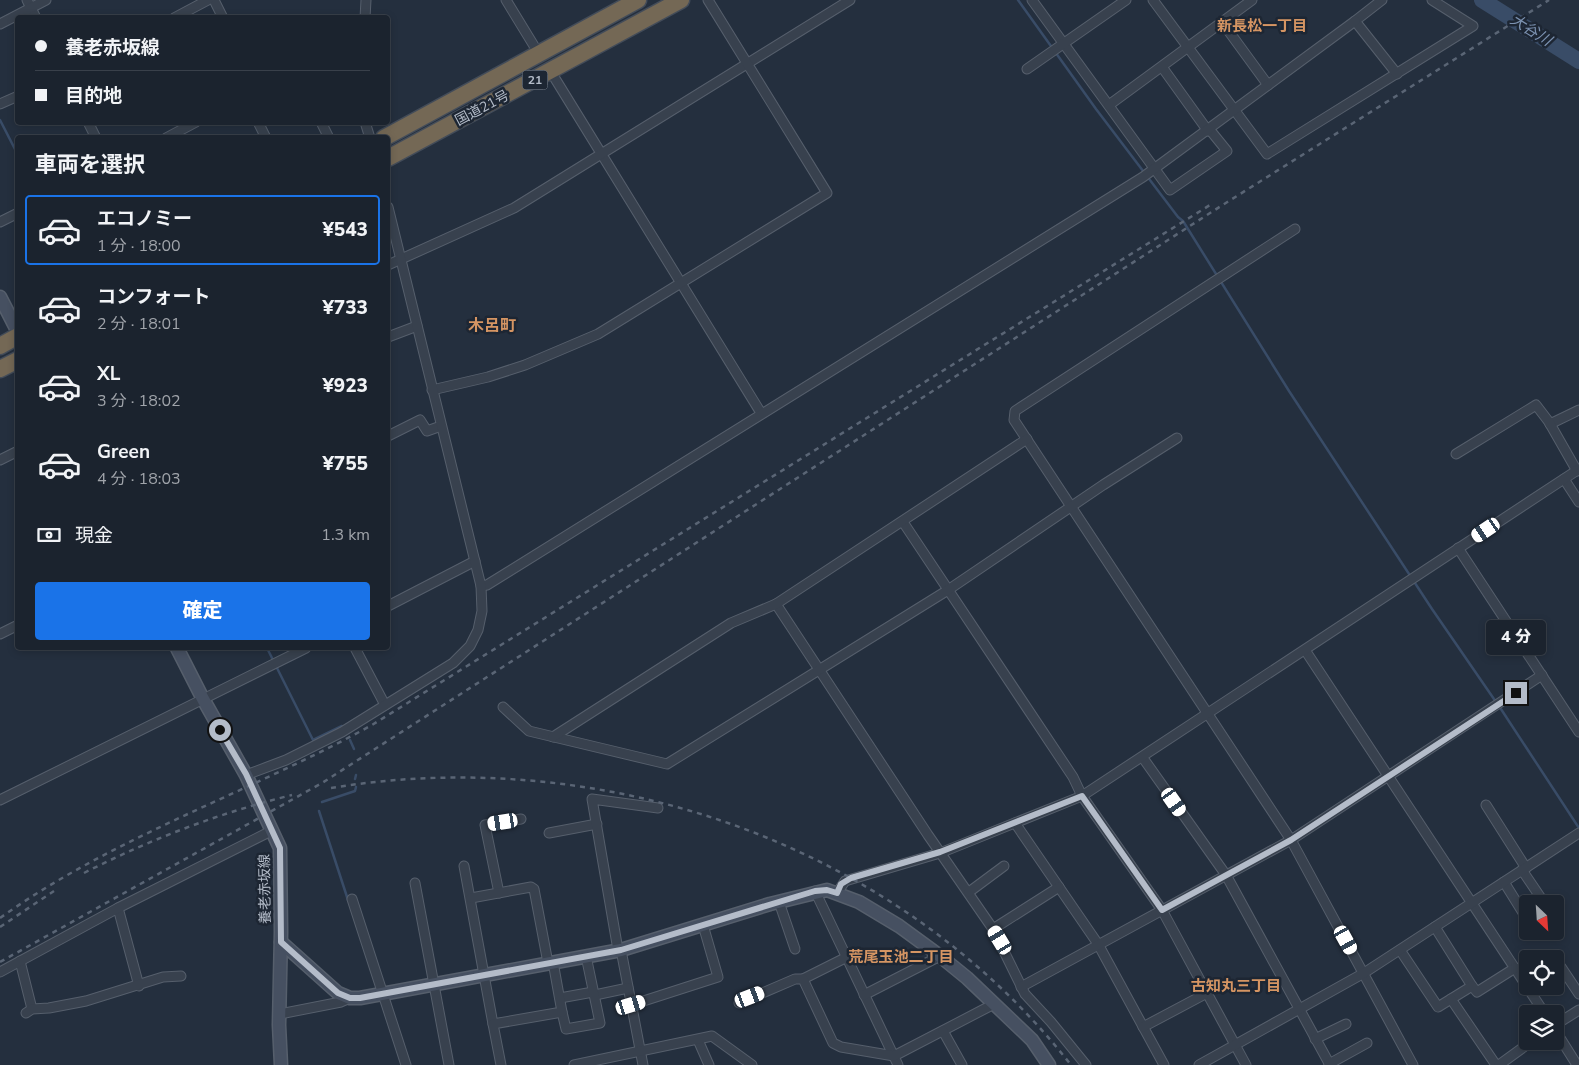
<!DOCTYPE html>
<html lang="ja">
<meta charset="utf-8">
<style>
:root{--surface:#1b232e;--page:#242b36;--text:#f1f3f6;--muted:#a0a4aa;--line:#39404a;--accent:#1a73e8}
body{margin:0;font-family:"Nunito Sans","Noto Sans JP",sans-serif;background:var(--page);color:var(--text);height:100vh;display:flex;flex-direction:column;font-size:19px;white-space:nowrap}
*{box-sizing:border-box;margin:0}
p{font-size:16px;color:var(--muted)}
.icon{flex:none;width:28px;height:28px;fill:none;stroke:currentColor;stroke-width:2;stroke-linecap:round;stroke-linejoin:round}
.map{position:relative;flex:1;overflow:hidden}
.panel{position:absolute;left:15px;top:135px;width:375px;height:515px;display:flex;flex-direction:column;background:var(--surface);border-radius:5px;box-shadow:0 2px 8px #0003,0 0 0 1px var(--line)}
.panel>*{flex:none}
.banner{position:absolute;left:15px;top:15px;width:375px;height:110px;border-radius:5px;box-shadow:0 2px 8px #0003,0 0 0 1px var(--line);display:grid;align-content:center;height:110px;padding:0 20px;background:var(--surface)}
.needle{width:32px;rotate:155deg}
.buttons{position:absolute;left:1519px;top:895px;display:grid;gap:10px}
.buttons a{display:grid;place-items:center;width:45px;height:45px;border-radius:5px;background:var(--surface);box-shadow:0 2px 8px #0003,0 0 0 1px var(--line);font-size:25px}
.end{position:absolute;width:22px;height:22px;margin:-11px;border:6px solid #b4bcc9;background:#111;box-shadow:0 0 0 2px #111}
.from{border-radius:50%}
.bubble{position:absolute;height:35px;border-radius:5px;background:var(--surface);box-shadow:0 2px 8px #0003,0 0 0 1px var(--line);font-size:16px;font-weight:800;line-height:35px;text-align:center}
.car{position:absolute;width:15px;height:30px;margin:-15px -8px;border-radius:6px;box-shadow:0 0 4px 1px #0007;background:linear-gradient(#fff 24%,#345 0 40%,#fff 0 76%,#345 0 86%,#fff 0)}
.banner b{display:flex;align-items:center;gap:18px;height:48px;font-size:19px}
.banner b+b{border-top:1px solid var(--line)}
.banner i{width:12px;height:12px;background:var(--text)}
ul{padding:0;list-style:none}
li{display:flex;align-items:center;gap:15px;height:70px;margin:0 10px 8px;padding:0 10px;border:2px solid transparent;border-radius:5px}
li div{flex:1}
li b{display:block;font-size:19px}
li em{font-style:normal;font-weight:800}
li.on{border-color:var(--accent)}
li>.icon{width:45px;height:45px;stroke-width:1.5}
h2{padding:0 20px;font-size:22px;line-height:60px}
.pay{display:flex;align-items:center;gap:12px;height:55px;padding:0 20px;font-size:19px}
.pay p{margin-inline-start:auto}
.action{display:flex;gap:10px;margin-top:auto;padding:10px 20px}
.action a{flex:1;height:58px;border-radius:5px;background:var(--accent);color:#fff;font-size:20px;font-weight:800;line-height:58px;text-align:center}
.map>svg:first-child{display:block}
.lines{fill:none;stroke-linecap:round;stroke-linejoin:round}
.stream{stroke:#394c67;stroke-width:2.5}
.river{stroke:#394c67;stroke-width:16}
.street-casing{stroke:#565f6c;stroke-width:11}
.secondary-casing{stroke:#565f6c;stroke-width:15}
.highway-casing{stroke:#434c59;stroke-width:19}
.street{stroke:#38414e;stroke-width:9}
.secondary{stroke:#465061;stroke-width:12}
.highway{stroke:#746855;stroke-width:16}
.rail{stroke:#5a6575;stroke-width:2.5;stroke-dasharray:5 5;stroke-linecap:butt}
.route{stroke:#b4bcc9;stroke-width:6}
.labels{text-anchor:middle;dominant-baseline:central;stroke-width:5;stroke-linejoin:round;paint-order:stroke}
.shield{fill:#1d2633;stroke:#878f9c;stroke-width:1}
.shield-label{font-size:12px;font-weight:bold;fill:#b4bcc9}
.street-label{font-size:14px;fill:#b4bcc9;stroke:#1d2633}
.neighbourhood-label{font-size:15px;font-weight:bold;fill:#d59563;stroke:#1d2633}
.water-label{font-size:15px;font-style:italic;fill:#7c92b1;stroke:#1d2633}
.quarter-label{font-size:16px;font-weight:bold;fill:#d59563;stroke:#1d2633}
</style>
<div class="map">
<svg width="1579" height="1065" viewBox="0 0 1579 1065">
<rect width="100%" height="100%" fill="#242f3e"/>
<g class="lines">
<g class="stream">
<path d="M1018 0 1096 109 1178 217 1183 221 1289 391 1432 609 1496 702"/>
<path d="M0 120 18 155"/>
<path d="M267 648 273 660"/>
<path d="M276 666 313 740 342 726"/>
<path d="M1499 706 1579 828"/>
<path d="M350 740 354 749"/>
<path d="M355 779 356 775"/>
<path d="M322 802 355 791 356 787"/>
<path d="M319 811 348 900"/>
</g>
<path class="river" d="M1482 0 1579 61"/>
<g class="street-casing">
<g id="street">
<path d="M27 0 36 18"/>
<path d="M214 0 223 18"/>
<path d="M506 0 539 54"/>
<path d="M1032 0 1170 190 1227 151 1210 130"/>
<path d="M1153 0 1267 154 1473 26 1432 0"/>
<path d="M1382 0 1355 21 1397 74"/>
<path d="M174 18 208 0"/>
<path d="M365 18 366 0"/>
<path d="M1222 22 1268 85"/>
<path d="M0 24 46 0"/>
<path d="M1162 67 1208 131"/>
<path d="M1027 69 1126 0"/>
<path d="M551 72 761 413"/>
<path d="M0 104 18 96"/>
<path d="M1109 105 1252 0"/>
<path d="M88 122 96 138"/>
<path d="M258 122 266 138"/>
<path d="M321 122 329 138"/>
<path d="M365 122 370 138"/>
<path d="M166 138 196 122"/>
<path d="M0 222 18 213"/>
<path d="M1295 229 1015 411 1014 420 1291 840 1413 1065"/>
<path d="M388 265 514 208 850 0"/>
<path d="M388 337 417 326"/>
<path d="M432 390 488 377 525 365 598 334 827 193 708 0"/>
<path d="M1550 424 1579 410"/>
<path d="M388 436 420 420 427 431 441 426"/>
<path d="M1456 454 1536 405 1549 422 1577 471"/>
<path d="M0 460 18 451"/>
<path d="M1564 479 1579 502"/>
<path d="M903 522 1073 777 1082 796 1162 910 1246 1065"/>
<path d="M1458 548 1579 732"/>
<path d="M481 586 487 585 1143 177 1355 21"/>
<path d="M776 604 928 835 993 929 1025 994 1051 1022 1086 1065"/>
<path d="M388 606 475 561"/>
<path d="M0 634 18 625"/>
<path d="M355 648 385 705"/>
<path d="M1305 650 1545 1014"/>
<path d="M503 707 529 731 667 764 948 590 1103 485 1177 438"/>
<path d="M553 737 731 623 776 604 1027 439"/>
<path d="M1143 758 1226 875 1330 1065"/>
<path d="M246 775 286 760 342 732 453 663 470 646 478 630 482 611 481 586 388 207"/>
<path d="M0 800 306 648"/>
<path d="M1486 805 1526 868"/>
<path d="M1015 823 1098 944 1164 1065"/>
<path d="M549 833 597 824"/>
<path d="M464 866 493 1024"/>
<path d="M1522 870 1545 904"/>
<path d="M1504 882 1527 919"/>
<path d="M415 883 449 1065"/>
<path d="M815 891 898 1065"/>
<path d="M969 892 1004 866"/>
<path d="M499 893 485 825 521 819"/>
<path d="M837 893 845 881 940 853 1082 796 1579 469"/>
<path d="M471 898 531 887 534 889 548 963"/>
<path d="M352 899 406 1065"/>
<path d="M779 902 795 949"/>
<path d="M118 908 139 986"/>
<path d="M1435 927 1472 986"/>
<path d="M993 929 1059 887"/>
<path d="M618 950 592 799 658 808"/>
<path d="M621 950 643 1065"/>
<path d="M1400 950 1438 1007 1472 986 1477 992 1515 968"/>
<path d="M20 961 32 1009"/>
<path d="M1561 967 1579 994"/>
<path d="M0 972 118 908 273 830"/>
<path d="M803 979 845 958"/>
<path d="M1021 987 1291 840 1542 675"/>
<path d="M595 995 628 988"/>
<path d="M864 995 940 956"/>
<path d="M560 998 593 992"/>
<path d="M1451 999 1496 1065"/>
<path d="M739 1003 795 979H803L833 1043 841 1047 894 1056 994 1004"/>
<path d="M631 1005 718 977 703 925"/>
<path d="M562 1012 566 1029 600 1023 586 956"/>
<path d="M26 1013 32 1009 49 1008 86 1001 163 977 181 976"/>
<path d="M280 1014 341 1002 350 998"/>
<path d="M1555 1025 1579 1010"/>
<path d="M1143 1027 1207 993"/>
<path d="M1555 1030 1577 1065"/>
<path d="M943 1031 962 1065"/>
<path d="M1315 1039 1346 1024"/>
<path d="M698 1040 709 1065"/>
<path d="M1329 1064 1367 1043"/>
<path d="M501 1065 493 1024 562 1012 553 962"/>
<path d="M574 1065 712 1036 752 1065"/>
<path d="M1199 1065 1364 973 1579 833"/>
<path d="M1499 1065 1532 1041"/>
</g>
</g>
<g class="secondary-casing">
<g id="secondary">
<path d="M0 297 18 332"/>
<path d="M177 648 203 699 246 775 280 848 281 932 279 1025 281 1065"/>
<path d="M281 942 338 993 350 998H360L621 950 770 904 827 890 859 902 899 926 940 956 967 978 1032 1040 1049 1065"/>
</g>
</g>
<g class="highway-casing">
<g id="highway">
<path d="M384 138 638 0"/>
<path d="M388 158 681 0"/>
<path d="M0 346 18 336"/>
<path d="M0 369 18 360"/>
</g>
</g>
<use href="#street" class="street"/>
<use href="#secondary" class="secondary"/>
<use href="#highway" class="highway"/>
<g class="rail">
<path d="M331 788C604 743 898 844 1071 1065"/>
<path d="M84 873C151 839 219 813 292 795"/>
<path d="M0 918C115 836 249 793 372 725L1210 205"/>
<path d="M0 927 54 891"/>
<path d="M0 962 322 783 1221 206 1549 0"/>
</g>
</g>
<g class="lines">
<path class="route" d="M220 730 246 774 280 848 281 942 338 993 350 998H360L621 950 815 891 827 890 837 893 841 884 851 878 940 852 1082 796 1162 910 1291 840 1516 693"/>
</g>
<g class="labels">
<rect class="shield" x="522.5" y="70.5" width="25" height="19" rx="4"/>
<g class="shield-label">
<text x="535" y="80">21</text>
</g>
<g class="street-label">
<text transform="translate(482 108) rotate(-28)">国道21号</text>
<text transform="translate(265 889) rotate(-91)">養老赤坂線</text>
</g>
<g class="neighbourhood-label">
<text x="1262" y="26">新長松一丁目</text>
<text x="901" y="957">荒尾玉池二丁目</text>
<text x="1236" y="986">古知丸三丁目</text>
</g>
<g class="water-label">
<text transform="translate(1531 30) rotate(32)">大谷川</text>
</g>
<g class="quarter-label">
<text x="492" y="326">木呂町</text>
</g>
</g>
</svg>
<div class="buttons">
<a><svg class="needle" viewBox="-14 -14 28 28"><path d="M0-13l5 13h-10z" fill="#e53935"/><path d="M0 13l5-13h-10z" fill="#a0a4aa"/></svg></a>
<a><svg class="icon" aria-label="locate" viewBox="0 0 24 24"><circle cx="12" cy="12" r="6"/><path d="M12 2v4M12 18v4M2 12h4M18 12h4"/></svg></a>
<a><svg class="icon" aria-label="layers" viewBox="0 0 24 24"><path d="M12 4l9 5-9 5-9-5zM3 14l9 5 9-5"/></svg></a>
</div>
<i class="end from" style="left:220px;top:730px"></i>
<i class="end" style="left:1516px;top:693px"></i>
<div class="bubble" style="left:1486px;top:620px;width:60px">4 分</div>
<i class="car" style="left:1486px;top:530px;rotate:236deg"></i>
<i class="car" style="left:1174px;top:802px;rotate:145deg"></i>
<i class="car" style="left:503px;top:822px;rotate:261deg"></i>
<i class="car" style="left:1000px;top:940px;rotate:329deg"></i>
<i class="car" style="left:1346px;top:940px;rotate:151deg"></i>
<i class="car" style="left:750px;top:997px;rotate:69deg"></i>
<i class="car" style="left:631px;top:1005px;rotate:73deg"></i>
<div class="banner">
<b><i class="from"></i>養老赤坂線</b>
<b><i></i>目的地</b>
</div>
<section class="panel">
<h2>車両を選択</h2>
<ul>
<li class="on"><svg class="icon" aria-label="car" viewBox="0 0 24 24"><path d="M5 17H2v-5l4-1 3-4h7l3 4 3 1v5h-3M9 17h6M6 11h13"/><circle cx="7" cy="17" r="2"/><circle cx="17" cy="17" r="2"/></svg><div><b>エコノミー</b><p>1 分 · 18:00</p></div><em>¥543</em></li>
<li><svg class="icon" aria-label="car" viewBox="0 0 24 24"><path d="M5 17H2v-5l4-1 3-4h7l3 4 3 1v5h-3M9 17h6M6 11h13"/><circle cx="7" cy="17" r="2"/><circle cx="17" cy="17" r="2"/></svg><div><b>コンフォート</b><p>2 分 · 18:01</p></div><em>¥733</em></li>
<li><svg class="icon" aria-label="car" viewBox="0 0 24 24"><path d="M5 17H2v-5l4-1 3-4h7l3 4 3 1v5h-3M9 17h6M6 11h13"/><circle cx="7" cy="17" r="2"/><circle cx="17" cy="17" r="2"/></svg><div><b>XL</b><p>3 分 · 18:02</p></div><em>¥923</em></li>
<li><svg class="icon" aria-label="car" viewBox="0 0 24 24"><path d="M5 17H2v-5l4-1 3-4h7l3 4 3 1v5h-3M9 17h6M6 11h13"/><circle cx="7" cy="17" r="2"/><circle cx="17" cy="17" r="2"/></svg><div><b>Green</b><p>4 分 · 18:03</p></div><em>¥755</em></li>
</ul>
<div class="pay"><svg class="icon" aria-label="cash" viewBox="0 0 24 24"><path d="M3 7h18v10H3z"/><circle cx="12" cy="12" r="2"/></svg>現金<p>1.3 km</p></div>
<div class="action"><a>確定</a></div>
</section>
</div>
